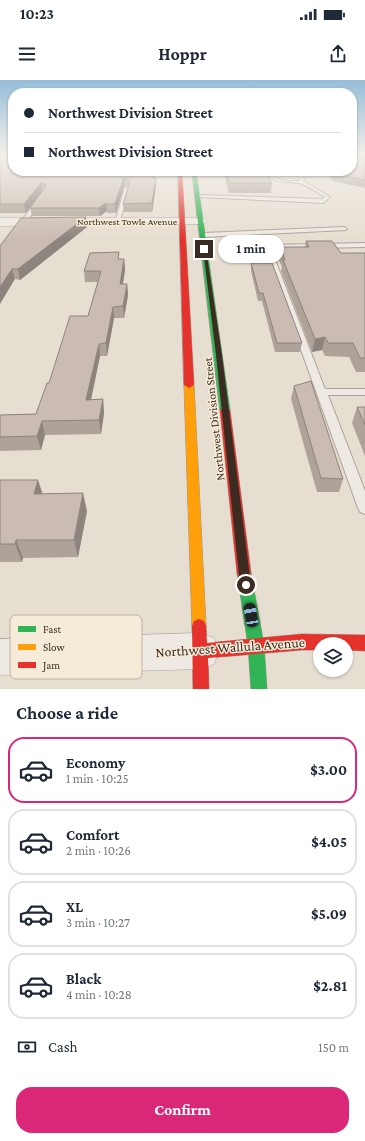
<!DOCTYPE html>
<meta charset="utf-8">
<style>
:root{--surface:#fff;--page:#f2f2f3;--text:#1f2937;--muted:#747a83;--line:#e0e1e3;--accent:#db2777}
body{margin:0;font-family:"Crimson Pro",serif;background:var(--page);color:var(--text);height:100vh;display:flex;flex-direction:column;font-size:15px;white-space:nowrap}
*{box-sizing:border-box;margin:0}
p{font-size:13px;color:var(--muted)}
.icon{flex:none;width:22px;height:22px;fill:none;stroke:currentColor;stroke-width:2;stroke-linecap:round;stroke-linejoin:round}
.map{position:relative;height:609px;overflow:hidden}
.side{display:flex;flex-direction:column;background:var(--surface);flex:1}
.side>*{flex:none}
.hud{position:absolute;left:8px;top:8px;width:349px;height:88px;border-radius:16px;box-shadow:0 1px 3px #0004;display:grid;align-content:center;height:88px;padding:0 16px;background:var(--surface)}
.buttons{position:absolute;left:313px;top:557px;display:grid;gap:8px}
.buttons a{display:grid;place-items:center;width:40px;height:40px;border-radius:50%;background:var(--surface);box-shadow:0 1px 3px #0004;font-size:20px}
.end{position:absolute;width:18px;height:18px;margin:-9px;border:5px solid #3b2b20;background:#fff;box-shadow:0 0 0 2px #fff}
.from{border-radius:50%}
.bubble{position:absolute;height:28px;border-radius:14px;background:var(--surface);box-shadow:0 1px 3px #0004;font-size:13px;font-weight:700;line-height:28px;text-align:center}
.car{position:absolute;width:12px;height:24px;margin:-12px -6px;border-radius:5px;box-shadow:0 0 3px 1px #0007;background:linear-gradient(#222 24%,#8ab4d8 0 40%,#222 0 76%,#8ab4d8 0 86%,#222 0)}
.hud b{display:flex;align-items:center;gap:14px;height:38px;font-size:15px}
.hud b+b{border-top:1px solid var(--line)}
.hud i{width:10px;height:10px;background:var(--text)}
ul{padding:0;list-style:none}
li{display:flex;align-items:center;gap:12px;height:66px;margin:0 8px 6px;padding:0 8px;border:2px solid var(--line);border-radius:16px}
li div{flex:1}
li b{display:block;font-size:15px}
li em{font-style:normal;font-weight:700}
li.on{border-color:var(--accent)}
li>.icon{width:36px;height:36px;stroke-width:1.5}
h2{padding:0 16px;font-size:18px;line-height:48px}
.pay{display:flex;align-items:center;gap:10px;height:44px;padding:0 16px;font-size:15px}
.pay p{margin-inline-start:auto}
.cta{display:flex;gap:8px;margin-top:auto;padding:8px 16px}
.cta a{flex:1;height:46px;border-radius:16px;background:var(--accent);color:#fff;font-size:16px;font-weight:700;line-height:46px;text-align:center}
.status{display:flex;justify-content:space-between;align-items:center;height:28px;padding:0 20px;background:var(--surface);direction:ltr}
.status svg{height:11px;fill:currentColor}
header{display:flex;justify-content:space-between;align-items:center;height:52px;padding:0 16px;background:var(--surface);font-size:18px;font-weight:700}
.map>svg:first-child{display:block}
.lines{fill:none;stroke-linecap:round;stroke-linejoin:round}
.lane-casing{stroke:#aca399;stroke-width:2}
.street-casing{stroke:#aca399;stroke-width:1}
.fast-casing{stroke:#9b938a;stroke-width:1}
.slow-casing{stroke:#9b938a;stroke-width:1}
.jam-casing{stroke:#9b938a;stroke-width:1}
.lane{fill:#eee9e2;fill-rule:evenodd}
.street{fill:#eee9e2;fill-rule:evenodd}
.fast{fill:#30b455;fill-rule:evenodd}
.slow{fill:#ff9f0a;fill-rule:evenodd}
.jam{fill:#e5322d;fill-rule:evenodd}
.wall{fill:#aea299}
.shaded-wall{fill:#8d847d}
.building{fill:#cabcb2;stroke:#8d847d}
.route{fill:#3b2b20}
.labels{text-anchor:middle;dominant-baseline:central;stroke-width:3;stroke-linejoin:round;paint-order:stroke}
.far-street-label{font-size:10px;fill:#3b2b20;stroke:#f6ebd8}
.street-label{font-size:12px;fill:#3b2b20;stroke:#f6ebd8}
.near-street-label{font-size:14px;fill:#3b2b20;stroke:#f6ebd8}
.key{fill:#f6ebd8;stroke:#beb1a1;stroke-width:1}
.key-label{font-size:11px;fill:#3b2b20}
</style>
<div class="status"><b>10:23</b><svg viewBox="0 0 49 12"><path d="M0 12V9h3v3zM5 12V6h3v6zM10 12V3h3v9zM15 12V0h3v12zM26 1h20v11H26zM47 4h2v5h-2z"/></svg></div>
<header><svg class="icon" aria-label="menu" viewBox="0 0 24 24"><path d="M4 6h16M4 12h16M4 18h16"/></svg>Hoppr<svg class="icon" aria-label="share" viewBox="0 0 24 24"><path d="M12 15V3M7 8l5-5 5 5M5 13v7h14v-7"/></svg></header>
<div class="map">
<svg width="365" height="609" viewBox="0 0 365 609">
<rect width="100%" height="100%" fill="#e6ded1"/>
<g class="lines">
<g class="lane-casing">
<g id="lane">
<path d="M265 91C271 91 273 97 279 99 285 102 293 101 299 101L300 99 294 91H298L304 99 303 101 330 117 323 123 199 117 197 116 199 115 322 119 325 117C318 113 307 105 299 103 285 101 274 104 265 91Z"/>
<path d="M125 107 129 108 120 141 115 142Z"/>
<path d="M37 119 41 120 26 143H22L21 142Z"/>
<path d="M344 147 347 149 346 150 203 157 200 155 203 153Z"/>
<path d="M365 163V167L271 169 325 309H365V315H328L365 411V434L360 432 358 428 264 167 267 165Z"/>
</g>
</g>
<g class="street-casing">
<g id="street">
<path d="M0 138H201L205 139 207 141 205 143 201 144 0 146Z"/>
<path d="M201 553 214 558 219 571 214 584 201 589 0 595V559Z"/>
</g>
</g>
<g class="fast-casing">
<g id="fast">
<path d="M192 91H196L230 330 225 333 220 330Z"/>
<path d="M244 487 249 488 251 493 264 565 267 609H251L248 565 237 493 239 488Z"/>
</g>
</g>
<g class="slow-casing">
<path id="slow" d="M189 302 194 305 206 546 204 551 199 553 194 551 192 546 184 305Z"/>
</g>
<g class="jam-casing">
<g id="jam">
<path d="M178 91H182L194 305 189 308 184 305Z"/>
<path d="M225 327 230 330 251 493 249 498 244 499 239 498 237 493 220 330Z"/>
<path d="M199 539 204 541 206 546 207 563 302 554 365 555V571L346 570V564H320V570H302L208 578 209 609H193L192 546 194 541Z"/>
</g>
</g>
<use href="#lane" class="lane"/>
<use href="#street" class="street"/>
<use href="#fast" class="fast"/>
<use href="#slow" class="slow"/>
<use href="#jam" class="jam"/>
</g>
<g class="wall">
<path d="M0 74 13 91H155L154 98 156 106 152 132H124L123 124 128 107 125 106 124 107 116 133H107V131L100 136H32L30 128 42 111 26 133H0Z"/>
<path d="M361 74H365V78Z"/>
<path d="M365 79V108L333 101 324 91H352Z"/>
<path d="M223 91H265L272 103 271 113H229Z"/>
<path d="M86 137 87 147 20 200 15 199 0 166Z"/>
<path d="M306 161 341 173H365V292H356L349 277 325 276 322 270 312 272 281 191 282 187 278 178 280 167H305Z"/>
<path d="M120 179H124L125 190 123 204H127L128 215 124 238H114L107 276H100L91 320 103 319 104 333 101 354 45 355 41 370 0 371V335L36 334 49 303 88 236 98 202H85L84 191Z"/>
<path d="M251 183 302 263 300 272H275L262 221H258L251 191Z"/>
<path d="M294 306 343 399 339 412H317L291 319Z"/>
<path d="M357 327H365V376L352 343Z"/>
<path d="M0 400 42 414 87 431 78 477 23 478 22 482H0Z"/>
</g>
<g class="shaded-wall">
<path d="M154 91H155V93L154 106 153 98Z"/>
<path d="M125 98V106L124 107 116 133 115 124 123 99Z"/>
<path d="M156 98V106L152 132V123Z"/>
<path d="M41 103 42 111 26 133 24 124Z"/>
<path d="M106 123V124L107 131 100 136 99 128Z"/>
<path d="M86 137 87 147 20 200 18 189Z"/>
<path d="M124 179 125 190 121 215 120 204Z"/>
<path d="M12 189 15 199 0 224V207Z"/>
<path d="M127 204 128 215 124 238 123 226Z"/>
<path d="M113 227 114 238 107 276 106 263Z"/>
<path d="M325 257 322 270 312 272 315 259Z"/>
<path d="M99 264 100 276 88 333 86 320Z"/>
<path d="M103 319 104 333 101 354 99 340Z"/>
<path d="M42 341 45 355 41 370 37 356Z"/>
<path d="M38 400 44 418 34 414Z"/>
<path d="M83 413 87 431 78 477 74 460Z"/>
<path d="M16 460 23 478 22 482 15 464Z"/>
</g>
<g class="building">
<path d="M0 74H13V91H154L153 98H156L152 123 123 124 130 101 125 98 123 99 115 124H106V123L99 128H30L46 106 45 104 41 103 24 124H0Z"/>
<path d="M352 74H355L365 79V100L334 93 332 91H352Z"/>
<path d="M226 91H265L272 103H230Z"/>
<path d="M86 137 18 189H12L0 207V166L21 138Z"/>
<path d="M306 161H332L341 173H365V278H360L353 263H328L325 257 315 259 283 180H285L280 167H309Z"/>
<path d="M119 172 118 179H124L120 204H127L123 226 113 227 106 263 99 264 86 320 103 319 99 340 42 341 37 356 0 357V335L36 334 47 303H49L70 236H88L101 191H84L90 173Z"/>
<path d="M251 183H272L302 263H277L263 213H259Z"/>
<path d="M311 301 343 399 321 398 294 306Z"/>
<path d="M357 327H365V345Z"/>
<path d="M0 400H38L34 414 83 413 74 460H16L15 464H0Z"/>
</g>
<linearGradient id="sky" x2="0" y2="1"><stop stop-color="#96bdd8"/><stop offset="0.47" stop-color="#f4f0ea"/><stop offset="1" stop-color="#f4f0ea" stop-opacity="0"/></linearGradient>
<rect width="365" height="159" fill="url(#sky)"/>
<path class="route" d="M203 168 206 169 222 275 251 505 249 508 246 510 242 508 240 505 216 275Z"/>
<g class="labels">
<g class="far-street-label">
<text x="127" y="141">Northwest Towle Avenue</text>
</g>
<g class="street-label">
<text transform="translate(214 339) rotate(-96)">Northwest Division Street</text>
</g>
<g class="near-street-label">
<text transform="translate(230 567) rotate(-4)">Northwest Wallula Avenue</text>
</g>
</g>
<rect x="10" y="535" width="132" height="64" rx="6" class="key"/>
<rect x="18" y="546" width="18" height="6" fill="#30b455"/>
<rect x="18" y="564" width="18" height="6" fill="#ff9f0a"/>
<rect x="18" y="582" width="18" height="6" fill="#e5322d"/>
<g class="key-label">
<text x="43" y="553">Fast</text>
<text x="43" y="571">Slow</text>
<text x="43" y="589">Jam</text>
</g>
</svg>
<div class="buttons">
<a><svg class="icon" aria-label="layers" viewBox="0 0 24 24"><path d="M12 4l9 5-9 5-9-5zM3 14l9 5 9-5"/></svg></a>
</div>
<i class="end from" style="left:246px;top:505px"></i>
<i class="end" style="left:204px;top:169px"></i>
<div class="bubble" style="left:218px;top:155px;width:66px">1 min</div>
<i class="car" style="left:251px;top:535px;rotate:350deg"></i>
<div class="hud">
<b><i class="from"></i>Northwest Division Street</b>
<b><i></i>Northwest Division Street</b>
</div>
</div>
<section class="side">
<h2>Choose a ride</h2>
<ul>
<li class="on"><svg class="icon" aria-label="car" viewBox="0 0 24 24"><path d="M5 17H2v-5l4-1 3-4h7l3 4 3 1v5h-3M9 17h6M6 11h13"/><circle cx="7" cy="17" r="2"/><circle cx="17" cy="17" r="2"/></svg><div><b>Economy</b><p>1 min · 10:25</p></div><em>$3.00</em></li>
<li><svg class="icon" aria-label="car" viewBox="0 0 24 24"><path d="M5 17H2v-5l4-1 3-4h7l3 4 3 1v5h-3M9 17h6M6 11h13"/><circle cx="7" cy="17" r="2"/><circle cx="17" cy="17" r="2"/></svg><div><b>Comfort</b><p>2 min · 10:26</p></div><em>$4.05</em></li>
<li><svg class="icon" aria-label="car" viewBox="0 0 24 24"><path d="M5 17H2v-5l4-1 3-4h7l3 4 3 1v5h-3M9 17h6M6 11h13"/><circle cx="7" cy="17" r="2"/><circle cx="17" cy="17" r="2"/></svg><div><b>XL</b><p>3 min · 10:27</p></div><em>$5.09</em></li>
<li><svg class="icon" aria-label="car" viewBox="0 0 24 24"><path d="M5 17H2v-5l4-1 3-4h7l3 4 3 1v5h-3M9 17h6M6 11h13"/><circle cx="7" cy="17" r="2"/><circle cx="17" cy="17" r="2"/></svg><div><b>Black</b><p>4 min · 10:28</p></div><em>$2.81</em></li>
</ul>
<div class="pay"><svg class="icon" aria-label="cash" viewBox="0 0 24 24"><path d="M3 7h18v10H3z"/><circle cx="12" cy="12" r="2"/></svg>Cash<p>150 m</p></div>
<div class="cta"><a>Confirm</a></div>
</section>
